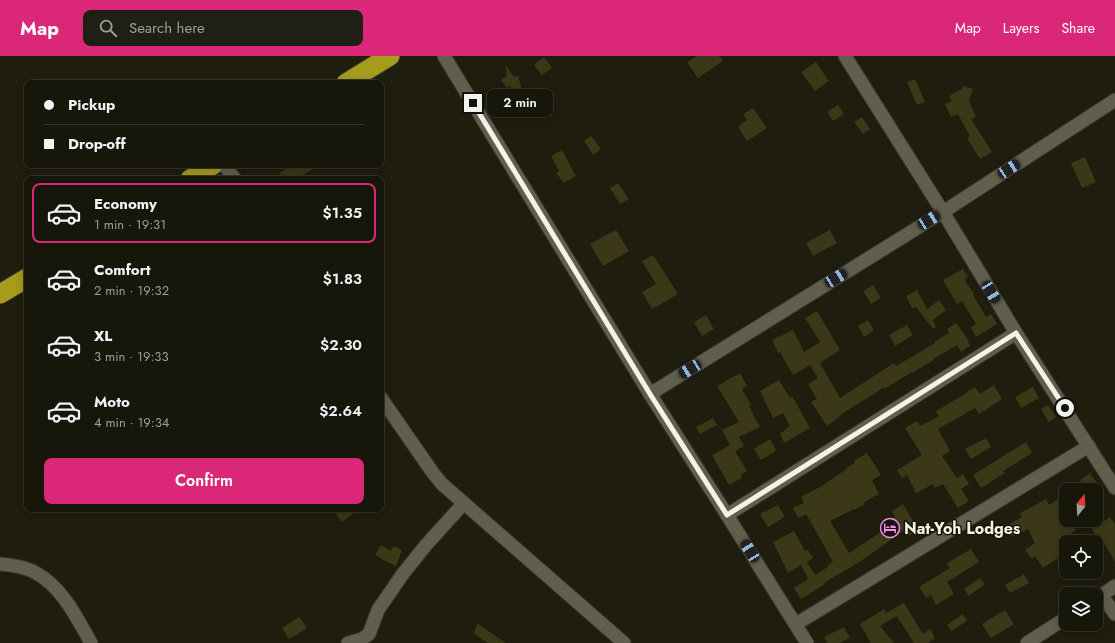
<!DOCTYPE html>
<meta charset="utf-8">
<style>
:root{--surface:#16160a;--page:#1f1f13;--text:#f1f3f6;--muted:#9e9f9c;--line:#35352b;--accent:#db2777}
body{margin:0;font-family:Jost,sans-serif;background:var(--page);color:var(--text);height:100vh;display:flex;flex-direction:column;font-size:15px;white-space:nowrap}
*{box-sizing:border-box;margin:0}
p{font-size:13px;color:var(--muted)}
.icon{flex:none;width:22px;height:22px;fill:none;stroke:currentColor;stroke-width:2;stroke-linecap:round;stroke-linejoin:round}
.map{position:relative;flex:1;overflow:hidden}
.sheet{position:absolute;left:24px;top:120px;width:360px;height:336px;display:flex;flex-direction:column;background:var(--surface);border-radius:8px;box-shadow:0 2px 10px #0003,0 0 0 1px var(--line)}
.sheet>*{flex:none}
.hud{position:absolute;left:24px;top:24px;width:360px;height:88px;border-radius:8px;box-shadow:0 2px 10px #0003,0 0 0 1px var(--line);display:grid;align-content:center;height:88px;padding:0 20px;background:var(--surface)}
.needle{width:26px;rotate:18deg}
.buttons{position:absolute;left:1059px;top:427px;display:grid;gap:8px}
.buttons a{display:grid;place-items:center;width:44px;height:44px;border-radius:8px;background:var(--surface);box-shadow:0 2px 10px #0003,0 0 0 1px var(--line);font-size:20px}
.end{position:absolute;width:18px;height:18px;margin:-9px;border:5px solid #f3f3e9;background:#111;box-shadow:0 0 0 2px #111}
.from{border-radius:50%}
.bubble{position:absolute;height:28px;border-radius:8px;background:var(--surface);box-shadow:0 2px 10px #0003,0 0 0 1px var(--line);font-size:13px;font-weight:600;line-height:28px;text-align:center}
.car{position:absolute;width:12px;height:24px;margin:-12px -6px;border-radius:5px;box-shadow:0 0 3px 1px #0007;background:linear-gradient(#222 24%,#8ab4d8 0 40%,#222 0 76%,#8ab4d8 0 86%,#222 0)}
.hud b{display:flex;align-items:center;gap:14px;height:38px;font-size:15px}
.hud b+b{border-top:1px solid var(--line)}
.hud i{width:10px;height:10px;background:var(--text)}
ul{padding:7px 0 0;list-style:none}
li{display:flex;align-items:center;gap:12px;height:60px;margin:0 8px 6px;padding:0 12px;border:2px solid transparent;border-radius:8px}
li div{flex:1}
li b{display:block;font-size:15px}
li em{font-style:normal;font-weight:600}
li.active{border-color:var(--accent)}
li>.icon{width:36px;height:36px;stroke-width:1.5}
.primary-button{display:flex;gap:8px;margin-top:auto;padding:8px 20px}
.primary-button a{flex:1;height:46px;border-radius:8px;background:var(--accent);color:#fff;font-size:16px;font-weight:600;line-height:46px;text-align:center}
header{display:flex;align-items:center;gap:24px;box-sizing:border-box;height:56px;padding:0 20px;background:var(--accent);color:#fff}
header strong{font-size:19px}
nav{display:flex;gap:22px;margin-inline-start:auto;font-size:14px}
.search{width:280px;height:36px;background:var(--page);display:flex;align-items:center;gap:10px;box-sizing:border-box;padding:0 14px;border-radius:8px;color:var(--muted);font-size:15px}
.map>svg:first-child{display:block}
.building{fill:#3b3817}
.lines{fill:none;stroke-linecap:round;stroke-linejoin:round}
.minor-casing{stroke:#38362f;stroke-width:15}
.highway-casing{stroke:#38362f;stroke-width:21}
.minor{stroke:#605f4e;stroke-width:13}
.highway{stroke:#a59c1c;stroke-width:19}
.route{stroke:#f3f3e9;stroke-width:5}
.labels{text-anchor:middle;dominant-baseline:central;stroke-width:3;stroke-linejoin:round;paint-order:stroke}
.poi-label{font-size:16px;font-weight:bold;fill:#f3f3e9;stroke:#151406;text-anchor:start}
</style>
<header>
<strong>Map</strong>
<div class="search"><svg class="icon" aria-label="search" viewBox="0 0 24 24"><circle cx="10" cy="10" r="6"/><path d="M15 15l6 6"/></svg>Search here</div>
<nav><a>Map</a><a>Layers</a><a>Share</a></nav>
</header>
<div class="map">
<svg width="1115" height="587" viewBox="0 0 1115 587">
<rect width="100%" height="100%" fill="#1e1d0e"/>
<g class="building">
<path d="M697 0H719L723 5 698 22 687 6Z"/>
<path d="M544 1 552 12 542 19 534 9Z"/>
<path d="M816 6 829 25 815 35 801 16Z"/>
<path d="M505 8 514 21 518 20 523 39 513 42 510 30 507 32 501 24 507 20Z"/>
<path d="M915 23 925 46 917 49 907 26Z"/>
<path d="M963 30 973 33 969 45 976 61 971 63 992 96 980 103 967 82 970 80 958 58 951 61 945 48 952 45 949 40 962 33Z"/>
<path d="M838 49 844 58 833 65 827 56Z"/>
<path d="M753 52 767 72 747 85 738 71 747 64 743 58Z"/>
<path d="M862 61 870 73 863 78 854 66Z"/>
<path d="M591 80 601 93 593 99 584 85Z"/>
<path d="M562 94 576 120 564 127 556 117 559 115 551 100Z"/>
<path d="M1085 101 1096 126 1082 132 1071 107Z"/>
<path d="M292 109H319L296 123H283L279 117Z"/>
<path d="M618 127 629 143 620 148 610 132Z"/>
<path d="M616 174 629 195 603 210 590 188Z"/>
<path d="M830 174 837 187 813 200 806 187Z"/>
<path d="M653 199 678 238 652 253 642 236 656 228 642 205Z"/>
<path d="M963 213 968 221 964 223 974 238 973 239 986 261 991 258 997 268 976 281 971 271 976 268 962 245 957 248 943 224Z"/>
<path d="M873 229 881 242 871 248 863 235Z"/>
<path d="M917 234 927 253 939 244 946 254 933 264 936 271 933 273 916 251 912 252 906 240Z"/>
<path d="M817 255 840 294 820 307 840 342 894 307 896 310 935 287 934 286 949 277 947 273 956 267 969 285 968 286 970 290 961 296 957 289 933 303 934 304 912 317V316L884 333 883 332 845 356 827 370 811 346 817 343 808 328 818 322 810 309 793 319 780 296 778 297 772 284 793 274 804 296 820 286 805 262Z"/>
<path d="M706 259 714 273 702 280 694 266Z"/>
<path d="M868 264 874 274 864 281 858 270Z"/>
<path d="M907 269 913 279 895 290 889 279Z"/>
<path d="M740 317 747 330 742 333 751 349 749 350 760 371 739 381 744 390 735 395 747 415 741 419 742 422 729 429 712 399 730 389 722 374 739 366 717 330Z"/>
<path d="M779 324 790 342 792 340 810 372 784 387 780 378 790 370 783 357 773 362 760 335Z"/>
<path d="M994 329 1002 343 979 358 975 352 938 373 950 395 942 400 957 422 963 418 969 428 961 433 969 445 958 452 943 428 935 432 933 428 916 437 907 419 902 422 897 414 922 399 905 372 917 365 920 370 939 360 936 355 967 337 966 336 975 331 980 338Z"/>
<path d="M1033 331 1039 342 1021 352 1015 341Z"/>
<path d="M1048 349 1056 361 1049 366 1041 353Z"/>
<path d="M713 362 717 369 700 378 696 371Z"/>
<path d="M986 382 991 391 971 403 965 393Z"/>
<path d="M770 383 776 395 761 404 754 393Z"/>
<path d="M1026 386 1032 397 1003 415 1005 417 981 432 973 419Z"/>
<path d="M867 397 881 419 872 424 879 438 864 446 865 448 854 454V453L830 465 849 497 884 474 882 470 895 461 892 455 903 448 919 475 907 481 903 475 861 505 824 527 825 528 801 543 794 532 808 523 801 509 788 517 773 486 794 475 805 495 808 494 813 502 807 506 815 519 828 511 827 510 833 506 806 458 798 462 793 452 804 447 801 441 820 431 847 413V411L855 407 854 405Z"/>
<path d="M1090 417 1102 434H1072L1082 427 1080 424Z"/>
<path d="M1061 441 1066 448V464H1069L1076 474 1071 477 1077 486H1066V497L1043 512 1035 500 1032 503 1025 494 1035 487 1028 473 1012 481 1006 470 1022 461 1020 457 1046 443 1049 449Z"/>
<path d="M778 449 785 461 768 471 760 458Z"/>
<path d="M343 453H359L342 466 336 459Z"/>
<path d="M1110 461 1115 468V506L1100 480 1098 482 1092 473Z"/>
<path d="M381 489 391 495 393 490 402 494 396 510 387 506 375 499Z"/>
<path d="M971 493 979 506 947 526 954 538 936 549 931 539 926 542 919 531 950 512 947 507Z"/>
<path d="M1024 518 1029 527 1010 537 1005 529Z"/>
<path d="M980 522 985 528 969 540 964 533Z"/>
<path d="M904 547 923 578 930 573 935 582 928 587H914L897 560 880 570 894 587H871L860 568 884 553 886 557Z"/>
<path d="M1005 554 1014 568 991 582 982 568Z"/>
<path d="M963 558 967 565 951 575 947 569Z"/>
<path d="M299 561 307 572 289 583 282 572Z"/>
<path d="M478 568 506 587H488L473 577Z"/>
<path d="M844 571 850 582 839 587H827L824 581Z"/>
</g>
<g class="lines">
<g class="minor-casing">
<g id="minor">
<path d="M444 0 650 338 727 459 807 587"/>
<path d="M845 0 943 156 1016 277 1115 432"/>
<path d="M224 109 235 123"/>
<path d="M650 338 943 156 1115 44"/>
<path d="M381 342 433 417 442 428 624 587"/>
<path d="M727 459 1016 277"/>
<path d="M0 508C11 509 26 511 36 517 62 531 77 562 91 587"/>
<path d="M1102 540 1115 558"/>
<path d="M1096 543 1115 530"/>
<path d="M796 568 1089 390"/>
<path d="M348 587 362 583 369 578 378 554 402 519 426 489 464 447"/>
<path d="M1027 587 1066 562"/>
</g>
</g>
<g class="highway-casing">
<g id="highway">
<path d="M346 27 390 0"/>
<path d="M190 123 213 109"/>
<path d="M0 238 27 222"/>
</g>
</g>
<use href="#minor" class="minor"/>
<use href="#highway" class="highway"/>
</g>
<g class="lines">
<path class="route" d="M473 47 650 338 727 459 1016 277 1065 352"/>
</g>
<defs>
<g id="hotel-ring" transform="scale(1)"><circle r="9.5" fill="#151406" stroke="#f489f0" stroke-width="1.5"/><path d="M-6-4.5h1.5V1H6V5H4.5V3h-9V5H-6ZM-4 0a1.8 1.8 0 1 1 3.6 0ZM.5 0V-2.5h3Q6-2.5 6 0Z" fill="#f489f0"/></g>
</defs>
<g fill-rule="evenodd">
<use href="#hotel-ring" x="890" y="472"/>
</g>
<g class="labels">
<g class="poi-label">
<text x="904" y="472">Nat-Yoh Lodges</text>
</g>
</g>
</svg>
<div class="buttons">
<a><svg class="needle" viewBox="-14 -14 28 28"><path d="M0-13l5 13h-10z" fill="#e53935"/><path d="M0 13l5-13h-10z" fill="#9e9f9c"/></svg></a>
<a><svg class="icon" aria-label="locate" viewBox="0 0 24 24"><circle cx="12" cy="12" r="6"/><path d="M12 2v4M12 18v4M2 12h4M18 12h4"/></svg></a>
<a><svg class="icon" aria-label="layers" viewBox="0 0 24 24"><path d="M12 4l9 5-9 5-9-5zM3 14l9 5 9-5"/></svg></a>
</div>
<i class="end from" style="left:1065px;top:352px"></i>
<i class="end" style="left:473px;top:47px"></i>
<div class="bubble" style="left:487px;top:33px;width:66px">2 min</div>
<i class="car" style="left:1009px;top:113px;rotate:57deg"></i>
<i class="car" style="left:929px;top:164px;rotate:58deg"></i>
<i class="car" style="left:836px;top:222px;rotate:58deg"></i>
<i class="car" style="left:991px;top:236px;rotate:149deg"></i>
<i class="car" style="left:690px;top:313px;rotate:238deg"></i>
<i class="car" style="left:750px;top:495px;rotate:328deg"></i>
<div class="hud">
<b><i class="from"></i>Pickup</b>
<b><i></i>Drop-off</b>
</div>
<section class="sheet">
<ul>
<li class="active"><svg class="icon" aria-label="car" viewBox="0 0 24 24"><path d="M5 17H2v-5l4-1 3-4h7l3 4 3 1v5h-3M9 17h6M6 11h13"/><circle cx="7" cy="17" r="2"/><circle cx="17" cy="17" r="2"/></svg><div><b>Economy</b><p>1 min · 19:31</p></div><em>$1.35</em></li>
<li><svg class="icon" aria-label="car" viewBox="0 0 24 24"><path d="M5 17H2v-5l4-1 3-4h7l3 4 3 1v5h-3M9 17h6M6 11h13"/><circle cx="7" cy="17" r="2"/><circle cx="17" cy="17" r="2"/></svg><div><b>Comfort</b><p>2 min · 19:32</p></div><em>$1.83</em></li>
<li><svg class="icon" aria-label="car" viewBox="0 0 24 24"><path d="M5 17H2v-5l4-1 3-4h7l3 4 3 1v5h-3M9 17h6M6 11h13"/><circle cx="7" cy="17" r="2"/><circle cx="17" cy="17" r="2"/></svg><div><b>XL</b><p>3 min · 19:33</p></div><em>$2.30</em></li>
<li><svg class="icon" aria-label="car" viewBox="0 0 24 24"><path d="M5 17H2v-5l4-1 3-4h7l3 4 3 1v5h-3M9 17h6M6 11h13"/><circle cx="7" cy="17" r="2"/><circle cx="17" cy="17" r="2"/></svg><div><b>Moto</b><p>4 min · 19:34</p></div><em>$2.64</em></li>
</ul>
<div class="primary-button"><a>Confirm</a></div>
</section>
</div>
